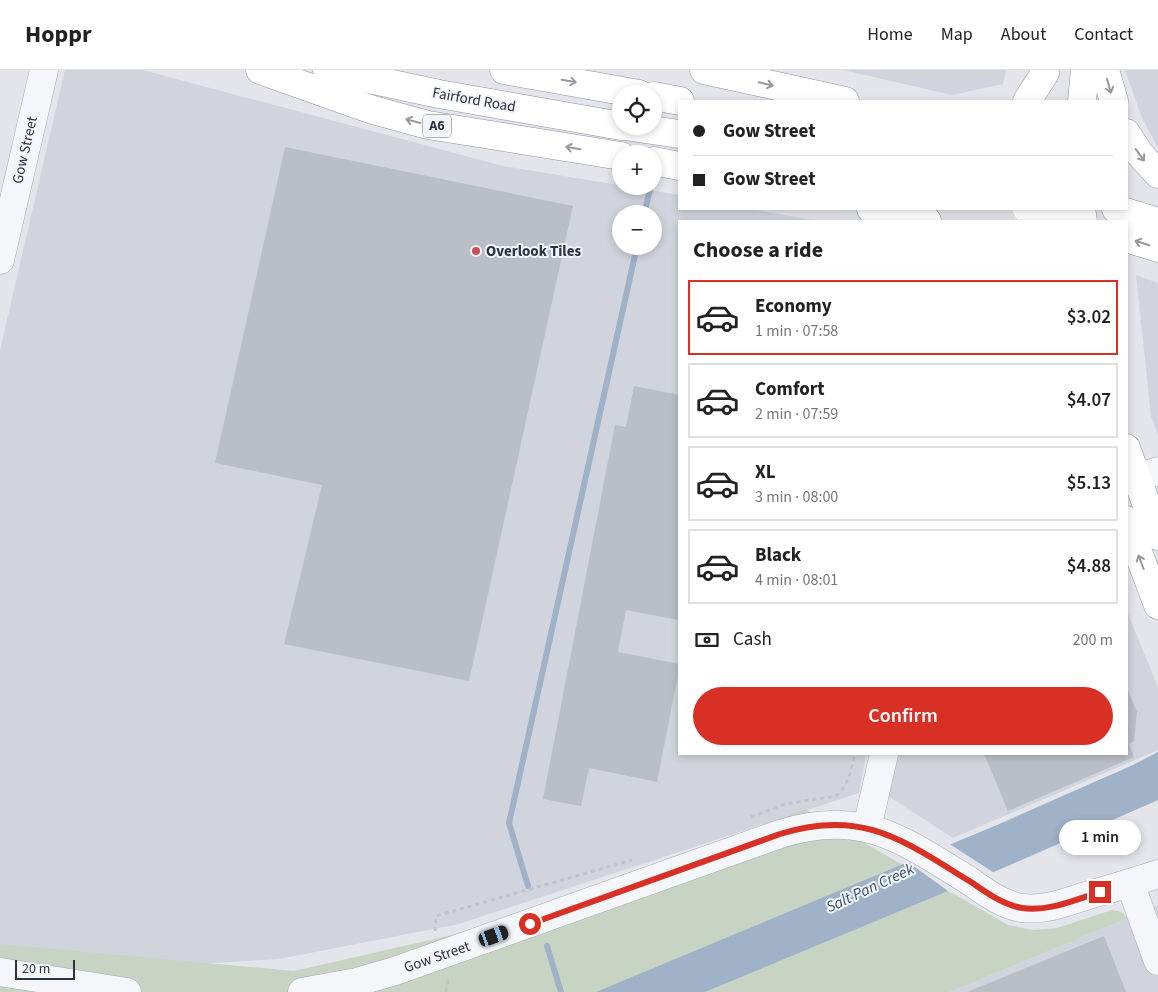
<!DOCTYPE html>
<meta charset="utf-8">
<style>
:root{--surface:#fff;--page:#f6f6f6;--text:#222;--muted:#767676;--line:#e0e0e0;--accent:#d93025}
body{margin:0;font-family:"Source Sans 3",sans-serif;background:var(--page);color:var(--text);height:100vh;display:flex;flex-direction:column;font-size:19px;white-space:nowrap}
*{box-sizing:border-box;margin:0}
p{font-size:16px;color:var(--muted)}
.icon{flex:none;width:28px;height:28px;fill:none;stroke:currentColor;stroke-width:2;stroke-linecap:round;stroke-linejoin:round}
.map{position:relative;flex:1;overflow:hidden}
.panel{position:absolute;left:678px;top:150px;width:450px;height:535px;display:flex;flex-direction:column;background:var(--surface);border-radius:0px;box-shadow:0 2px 8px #0003}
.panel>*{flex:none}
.hud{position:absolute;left:678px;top:30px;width:450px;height:110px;border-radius:0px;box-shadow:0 2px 8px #0003;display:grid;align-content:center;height:110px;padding:0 15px;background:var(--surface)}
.fabs{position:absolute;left:612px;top:15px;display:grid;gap:10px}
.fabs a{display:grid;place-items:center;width:50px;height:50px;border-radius:50%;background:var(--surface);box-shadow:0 2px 8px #0003;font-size:25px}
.scale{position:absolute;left:15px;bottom:12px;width:60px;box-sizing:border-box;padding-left:5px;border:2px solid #2b3242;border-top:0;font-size:14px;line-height:18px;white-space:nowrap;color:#2b3242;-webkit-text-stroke:4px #f2f4f8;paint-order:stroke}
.end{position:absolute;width:22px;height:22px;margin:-11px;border:6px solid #d93025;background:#fff;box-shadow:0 0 0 2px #fff}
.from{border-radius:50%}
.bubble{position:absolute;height:35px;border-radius:18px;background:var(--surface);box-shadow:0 2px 8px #0003;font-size:16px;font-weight:600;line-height:35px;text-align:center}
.car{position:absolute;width:15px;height:30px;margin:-15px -8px;border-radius:6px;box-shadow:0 0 4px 1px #0007;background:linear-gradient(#222 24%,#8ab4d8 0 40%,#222 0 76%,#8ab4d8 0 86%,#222 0)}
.hud b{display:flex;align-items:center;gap:18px;height:48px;font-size:19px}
.hud b+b{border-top:1px solid var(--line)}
.hud i{width:12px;height:12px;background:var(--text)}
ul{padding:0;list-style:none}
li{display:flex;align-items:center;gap:15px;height:75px;margin:0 10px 8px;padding:0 5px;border:2px solid var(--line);border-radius:0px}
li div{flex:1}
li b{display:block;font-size:19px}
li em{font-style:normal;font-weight:600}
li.selected{border-color:var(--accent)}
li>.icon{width:45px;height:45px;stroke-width:1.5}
h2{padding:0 15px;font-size:22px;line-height:60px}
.pay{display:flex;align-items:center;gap:12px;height:55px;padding:0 15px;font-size:19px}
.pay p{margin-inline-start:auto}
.cta{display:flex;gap:10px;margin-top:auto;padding:10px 15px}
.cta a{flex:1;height:58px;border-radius:30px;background:var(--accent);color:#fff;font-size:20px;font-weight:600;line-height:58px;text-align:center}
header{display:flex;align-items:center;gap:30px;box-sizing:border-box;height:70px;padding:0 25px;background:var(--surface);border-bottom:1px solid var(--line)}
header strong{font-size:24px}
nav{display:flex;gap:28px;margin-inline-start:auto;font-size:18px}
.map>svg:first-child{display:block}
.built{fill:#d1d4dc;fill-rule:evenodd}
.green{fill:#c7d4c4}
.water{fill:#9fb2c8}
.pier{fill:#e3e5ea}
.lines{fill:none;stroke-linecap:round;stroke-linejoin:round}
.stream{stroke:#9fb2c8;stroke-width:6}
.building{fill:#babec7}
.minor-casing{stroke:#a8acb4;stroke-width:29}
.highway-casing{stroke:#8a92a0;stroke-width:29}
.path{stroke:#c0c3c9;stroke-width:3;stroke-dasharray:4 4;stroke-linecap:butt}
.minor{stroke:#f5f6f9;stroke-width:28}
.highway{stroke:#fff;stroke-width:28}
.highway-bridge-casing{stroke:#8a92a0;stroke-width:29;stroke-linecap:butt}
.highway-bridge{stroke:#fff;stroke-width:28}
.oneway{stroke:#9598a0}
.route{stroke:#d93025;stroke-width:6}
.poi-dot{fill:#c94e5c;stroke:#f2f4f8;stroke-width:2}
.labels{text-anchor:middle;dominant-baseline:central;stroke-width:4;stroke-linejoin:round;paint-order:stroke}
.shield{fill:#f2f4f8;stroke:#676c79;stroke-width:1}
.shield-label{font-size:14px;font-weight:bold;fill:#2b3242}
.street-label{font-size:15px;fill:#2b3242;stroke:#f2f4f8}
.poi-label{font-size:15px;font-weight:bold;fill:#2b3242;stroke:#f2f4f8;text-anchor:start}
.water-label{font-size:16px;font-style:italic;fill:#375074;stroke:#f2f4f8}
</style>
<header>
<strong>Hoppr</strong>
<nav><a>Home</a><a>Map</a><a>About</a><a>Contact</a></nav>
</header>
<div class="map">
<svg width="1158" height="922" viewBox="0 0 1158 922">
<rect width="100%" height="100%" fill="#e3e5ea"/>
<g class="built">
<path d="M65 0H143L503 96 679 125V139H751L818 151H679V684H866L859 723 459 854 279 889 80 901 0 887V280ZM621 144H654V176H621Z"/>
<path d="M843 0H1006L1003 14 952 25Z"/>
<path d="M1125 0H1158V77L1142 48Z"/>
<path d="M1136 205 1158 213V366L1151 346Z"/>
<path d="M1126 539 1158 617V680L953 768 888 726 898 684H1126Z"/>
<path d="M1158 835V922H950L1128 848Z"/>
</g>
<path class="green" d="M805 739 1008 855 1033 860 1057 858 1112 840 1121 842 1128 848 950 922H0V874L294 901 487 857 660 798Z"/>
<path class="water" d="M1158 682V730L1001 799 705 922H596L997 755 1133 695Z"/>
<path class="pier" d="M948 773 996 804 951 823 905 790Z"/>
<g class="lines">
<g class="stream">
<path d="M644 144 650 120"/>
<path d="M528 816 509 753 637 176"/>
<path d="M547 876 561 922"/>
</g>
</g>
<g class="building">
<path d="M285 77 573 136 469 611 284 574 322 415 215 393Z"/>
<path d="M634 316 679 325V550L626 540 618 582 679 594V600L657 712 589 698 581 736 543 729 615 355 626 357Z"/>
<path d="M1126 615 1137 642 1134 671 1129 674 1134 687 1008 741 984 684H1126Z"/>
<path d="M1104 866 1126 922H967Z"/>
</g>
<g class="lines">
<g class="minor-casing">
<g id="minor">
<path d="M0 190 44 0"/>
<path d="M1137 408 1158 401"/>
<path d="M867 758 884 684"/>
<path d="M1130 813 1158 891"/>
<path d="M0 902 127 922"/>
<path d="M302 922 357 912 395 901 780 764C861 738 902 769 968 810 984 821 1002 835 1022 838 1046 841 1070 831 1092 824 1114 818 1136 811 1158 804"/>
</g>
</g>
<g class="highway-casing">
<g id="highway">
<path d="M260 0 373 40 428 55 621 86"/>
<path d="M327 0 439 24 621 56"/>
<path d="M504 0 639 24"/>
<path d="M704 0 845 31"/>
<path d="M1105 0 1114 31"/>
<path d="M654 26 680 31"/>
<path d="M1027 31 1045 3"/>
<path d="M1082 31 1085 0"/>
<path d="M625 56 679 64"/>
<path d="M1126 63 1139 83 1158 104"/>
<path d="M654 91 679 96"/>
<path d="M871 139 927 151"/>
<path d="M1081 139 1083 151"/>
<path d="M1116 139 1158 152"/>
<path d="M1126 168 1158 178"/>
<path d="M1126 378 1158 466"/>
<path d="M1126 450 1158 535"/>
</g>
</g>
<g class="path">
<path d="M751 747 785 734 836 726C849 716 851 698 855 684"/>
<path d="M435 861 436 846 632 790"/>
<path d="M446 922 448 908"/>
</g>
<use href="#minor" class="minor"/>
<use href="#highway" class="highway"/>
<g class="highway-bridge-casing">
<path id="highway-bridge" d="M1027 139 1069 151"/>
</g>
<use href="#highway-bridge" class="highway-bridge"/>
</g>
<defs><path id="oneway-shaft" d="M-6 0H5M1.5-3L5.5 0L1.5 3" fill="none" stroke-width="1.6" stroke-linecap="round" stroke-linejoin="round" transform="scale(1.25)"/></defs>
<g class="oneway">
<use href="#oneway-shaft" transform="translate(569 11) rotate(10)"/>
<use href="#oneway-shaft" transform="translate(766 14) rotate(13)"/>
<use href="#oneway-shaft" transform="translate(1109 16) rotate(75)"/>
<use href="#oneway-shaft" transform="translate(413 51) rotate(-165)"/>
<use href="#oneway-shaft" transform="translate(573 78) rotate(-171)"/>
<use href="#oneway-shaft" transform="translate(1140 85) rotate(54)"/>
<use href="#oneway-shaft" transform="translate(1142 173) rotate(-162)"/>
<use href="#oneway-shaft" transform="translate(1141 492) rotate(-111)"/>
</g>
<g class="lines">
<path class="route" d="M530 854 780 764C863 738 904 771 971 812 986 822 1003 835 1022 838 1048 842 1075 830 1100 822"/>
</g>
<circle class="poi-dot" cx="476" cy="181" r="5"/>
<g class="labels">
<rect class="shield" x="423" y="44.5" width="28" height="23" rx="4"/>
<g class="shield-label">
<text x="437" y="56">A6</text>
</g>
<g class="street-label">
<text transform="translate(474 30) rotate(10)">Fairford Road</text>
<text transform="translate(25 80) rotate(-77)">Gow Street</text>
<text transform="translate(437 887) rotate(-19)">Gow Street</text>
</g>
<g class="poi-label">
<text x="486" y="181">Overlook Tiles</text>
</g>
<g class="water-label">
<text transform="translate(870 818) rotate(-25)">Salt Pan Creek</text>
</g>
</g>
</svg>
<div class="fabs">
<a><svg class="icon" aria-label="locate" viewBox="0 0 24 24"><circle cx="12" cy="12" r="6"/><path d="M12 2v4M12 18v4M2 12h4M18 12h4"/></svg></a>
<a>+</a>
<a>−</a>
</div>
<div class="scale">20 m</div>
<i class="end from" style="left:530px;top:854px"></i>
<i class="end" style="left:1100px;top:822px"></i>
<div class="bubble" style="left:1059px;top:750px;width:82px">1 min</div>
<i class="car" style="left:494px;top:866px;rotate:70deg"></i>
<div class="hud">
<b><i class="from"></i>Gow Street</b>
<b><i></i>Gow Street</b>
</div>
<section class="panel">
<h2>Choose a ride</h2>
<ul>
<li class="selected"><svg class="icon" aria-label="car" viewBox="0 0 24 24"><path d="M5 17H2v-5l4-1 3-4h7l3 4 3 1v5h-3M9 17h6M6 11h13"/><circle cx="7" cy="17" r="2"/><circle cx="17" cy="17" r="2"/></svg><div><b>Economy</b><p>1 min · 07:58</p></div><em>$3.02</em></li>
<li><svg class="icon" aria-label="car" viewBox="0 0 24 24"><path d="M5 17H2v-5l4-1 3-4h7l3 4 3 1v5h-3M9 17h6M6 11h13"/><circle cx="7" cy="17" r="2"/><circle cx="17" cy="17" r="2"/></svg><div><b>Comfort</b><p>2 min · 07:59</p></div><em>$4.07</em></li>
<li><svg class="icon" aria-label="car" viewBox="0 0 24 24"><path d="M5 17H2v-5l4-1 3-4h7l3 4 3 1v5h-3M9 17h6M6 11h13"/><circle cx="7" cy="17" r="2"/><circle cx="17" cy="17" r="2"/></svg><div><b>XL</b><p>3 min · 08:00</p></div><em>$5.13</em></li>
<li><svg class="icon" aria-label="car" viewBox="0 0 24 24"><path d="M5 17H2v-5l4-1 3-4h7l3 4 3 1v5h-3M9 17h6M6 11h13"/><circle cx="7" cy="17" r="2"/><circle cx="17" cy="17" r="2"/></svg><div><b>Black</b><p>4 min · 08:01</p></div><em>$4.88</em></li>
</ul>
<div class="pay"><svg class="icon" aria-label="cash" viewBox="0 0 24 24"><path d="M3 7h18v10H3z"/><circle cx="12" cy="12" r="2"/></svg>Cash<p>200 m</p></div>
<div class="cta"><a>Confirm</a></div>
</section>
</div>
